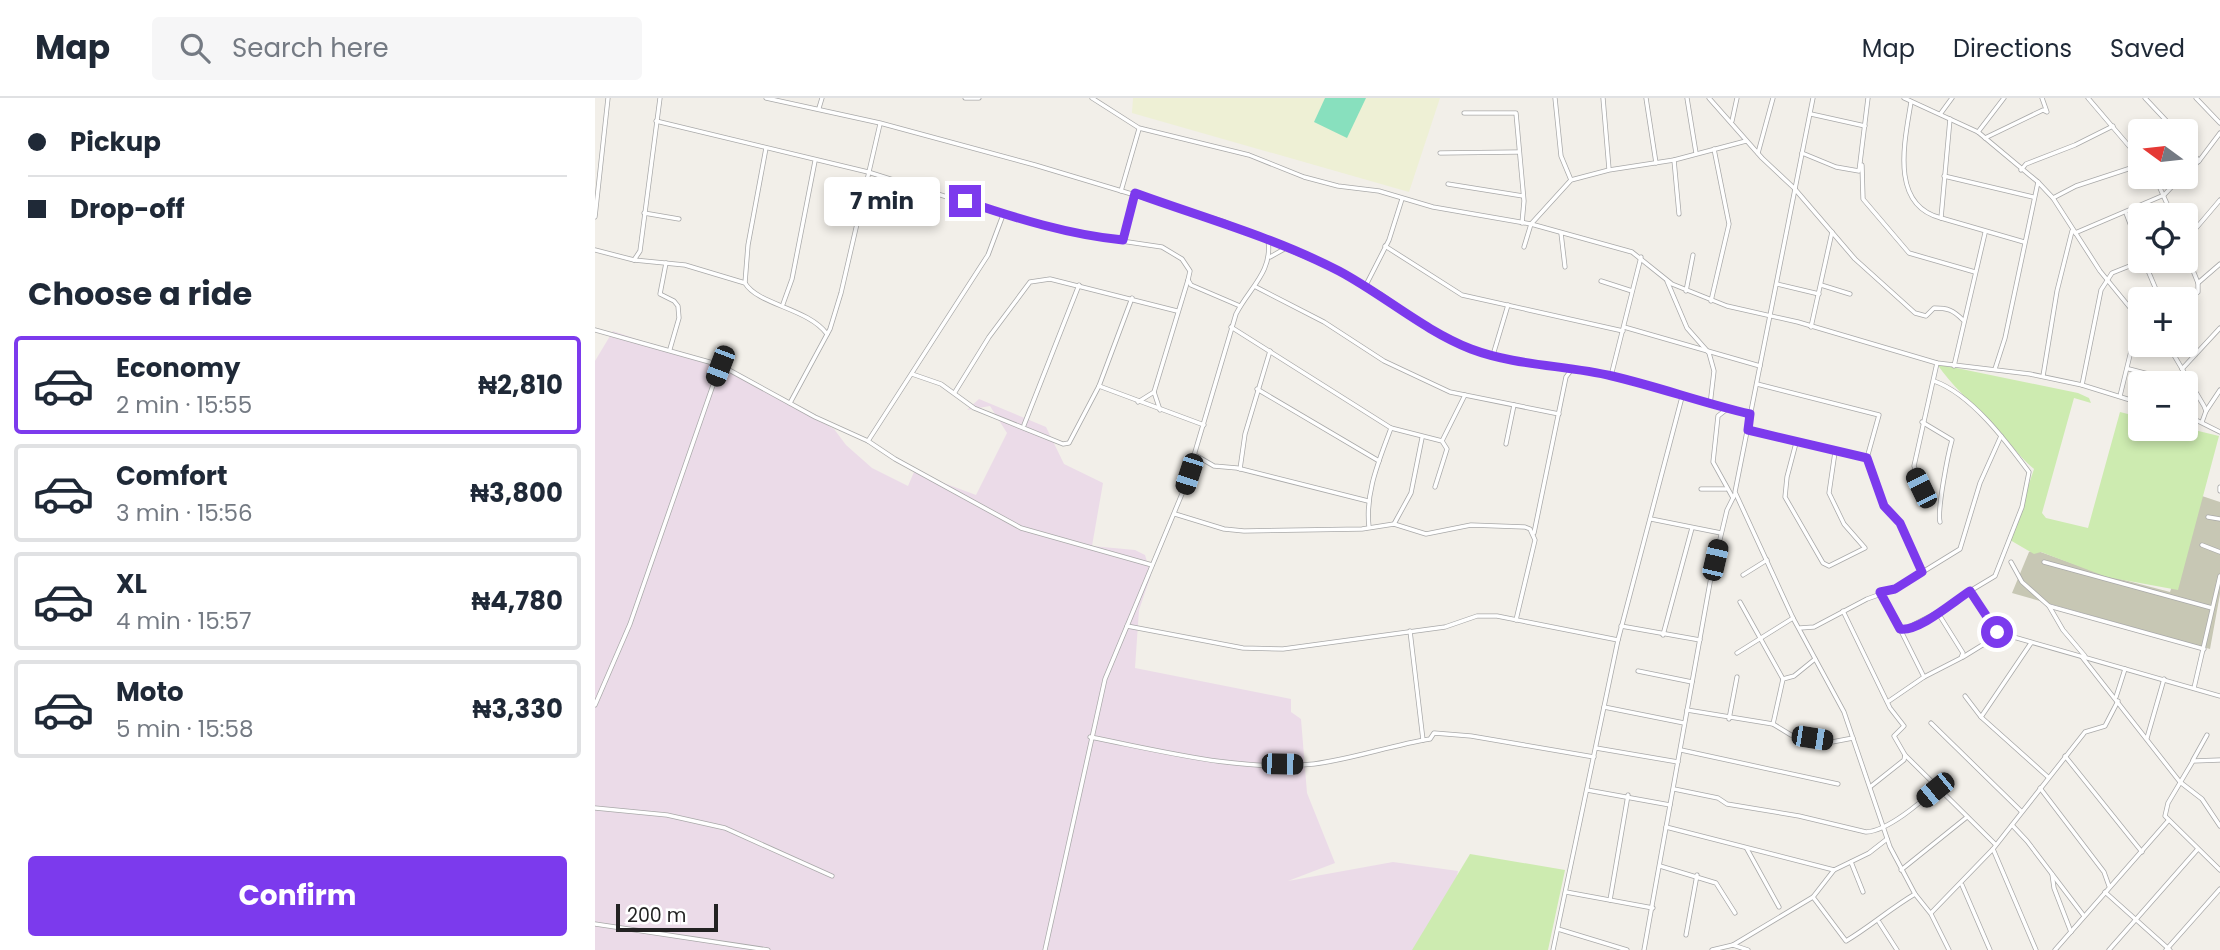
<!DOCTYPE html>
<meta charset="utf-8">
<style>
:root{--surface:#fff;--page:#f6f6f7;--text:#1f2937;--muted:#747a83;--line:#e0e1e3;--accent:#7c3aed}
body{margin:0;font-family:Poppins,sans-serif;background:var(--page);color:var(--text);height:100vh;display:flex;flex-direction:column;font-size:26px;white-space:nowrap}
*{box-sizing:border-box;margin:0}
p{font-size:23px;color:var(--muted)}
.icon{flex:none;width:38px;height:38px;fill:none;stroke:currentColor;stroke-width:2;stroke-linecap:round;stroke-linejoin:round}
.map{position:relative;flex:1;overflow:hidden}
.details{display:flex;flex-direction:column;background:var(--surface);width:595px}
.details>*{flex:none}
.guide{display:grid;align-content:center;height:154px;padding:0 28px;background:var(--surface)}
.needle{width:46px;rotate:285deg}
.fabs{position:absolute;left:1533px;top:21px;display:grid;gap:14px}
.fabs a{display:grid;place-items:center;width:70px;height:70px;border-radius:7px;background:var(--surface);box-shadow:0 4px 10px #0003;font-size:35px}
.scale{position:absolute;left:21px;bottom:18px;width:102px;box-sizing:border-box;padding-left:7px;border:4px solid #222;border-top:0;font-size:19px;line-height:24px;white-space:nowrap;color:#222;-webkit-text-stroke:5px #fff;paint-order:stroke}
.end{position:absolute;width:32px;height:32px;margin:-16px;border:9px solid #7c3aed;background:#fff;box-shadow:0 0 0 4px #fff}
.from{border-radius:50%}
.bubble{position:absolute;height:49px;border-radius:7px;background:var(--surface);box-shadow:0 4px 10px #0003;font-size:23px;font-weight:700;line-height:49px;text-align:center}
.car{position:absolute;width:21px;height:42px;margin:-21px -10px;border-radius:9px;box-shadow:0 0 5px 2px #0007;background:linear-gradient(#222 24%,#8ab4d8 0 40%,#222 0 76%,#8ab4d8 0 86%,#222 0)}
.guide b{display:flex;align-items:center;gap:24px;height:66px;font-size:26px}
.guide b+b{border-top:2px solid var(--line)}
.guide i{width:18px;height:18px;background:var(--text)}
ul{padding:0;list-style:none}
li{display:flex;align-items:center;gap:21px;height:98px;margin:0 14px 10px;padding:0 14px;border:4px solid var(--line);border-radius:7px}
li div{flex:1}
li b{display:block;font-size:26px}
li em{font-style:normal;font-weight:700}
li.active{border-color:var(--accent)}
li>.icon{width:63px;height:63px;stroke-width:1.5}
h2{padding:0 28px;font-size:32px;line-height:84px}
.button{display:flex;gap:14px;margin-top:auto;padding:14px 28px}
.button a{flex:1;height:80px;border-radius:7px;background:var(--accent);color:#fff;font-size:28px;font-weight:700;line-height:80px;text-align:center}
header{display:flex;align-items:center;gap:42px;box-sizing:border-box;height:98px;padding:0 35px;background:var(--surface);border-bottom:2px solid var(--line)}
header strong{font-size:33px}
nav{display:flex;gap:38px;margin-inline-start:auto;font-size:24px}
.search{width:490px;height:63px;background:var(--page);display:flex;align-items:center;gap:18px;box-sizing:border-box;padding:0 24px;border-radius:7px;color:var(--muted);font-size:26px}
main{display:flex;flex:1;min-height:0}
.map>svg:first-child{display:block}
.industrial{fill:#ebdbe8}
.construction{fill:#c7c7b4}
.farmland{fill:#eef0d5}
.grass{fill:#cdebb0}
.pitch{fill:#88e0be}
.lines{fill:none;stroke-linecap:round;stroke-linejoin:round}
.minor-casing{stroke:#a9a9a9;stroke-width:5}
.minor{stroke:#fff;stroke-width:3.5}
.route{stroke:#7c3aed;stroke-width:9}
</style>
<header>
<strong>Map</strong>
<div class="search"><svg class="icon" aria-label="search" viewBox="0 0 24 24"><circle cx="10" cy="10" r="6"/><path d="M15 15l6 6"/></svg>Search here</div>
<nav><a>Map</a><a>Directions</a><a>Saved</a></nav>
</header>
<main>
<section class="details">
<div class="guide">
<b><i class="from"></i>Pickup</b>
<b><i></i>Drop-off</b>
</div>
<h2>Choose a ride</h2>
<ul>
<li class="active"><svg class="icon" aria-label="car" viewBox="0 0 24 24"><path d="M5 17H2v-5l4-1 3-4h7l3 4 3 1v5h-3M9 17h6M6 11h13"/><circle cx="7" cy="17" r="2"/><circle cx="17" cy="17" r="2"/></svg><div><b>Economy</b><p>2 min · 15:55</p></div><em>₦2,810</em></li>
<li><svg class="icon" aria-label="car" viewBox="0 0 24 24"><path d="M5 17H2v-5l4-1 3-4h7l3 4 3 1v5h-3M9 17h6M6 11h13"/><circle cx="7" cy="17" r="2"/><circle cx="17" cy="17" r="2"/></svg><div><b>Comfort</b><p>3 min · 15:56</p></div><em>₦3,800</em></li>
<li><svg class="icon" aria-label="car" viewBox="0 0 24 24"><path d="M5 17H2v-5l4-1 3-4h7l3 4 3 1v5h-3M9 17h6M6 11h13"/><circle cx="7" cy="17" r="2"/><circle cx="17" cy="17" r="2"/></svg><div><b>XL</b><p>4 min · 15:57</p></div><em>₦4,780</em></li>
<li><svg class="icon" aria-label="car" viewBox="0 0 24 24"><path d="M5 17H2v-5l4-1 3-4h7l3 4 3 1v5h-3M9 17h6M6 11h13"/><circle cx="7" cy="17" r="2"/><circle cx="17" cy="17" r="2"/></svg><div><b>Moto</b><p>5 min · 15:58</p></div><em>₦3,330</em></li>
</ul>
<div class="button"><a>Confirm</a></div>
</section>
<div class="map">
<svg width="1625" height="852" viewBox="0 0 1625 852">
<rect width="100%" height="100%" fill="#f2efe9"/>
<path class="industrial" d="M18 233 138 275 239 331 251 347 277 370 313 388 319 374 381 397 412 335 395 308 372 312 384 301 451 329 469 366 508 385 497 448 540 452 550 457 556 477 544 512 540 570 696 601V614L706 621 712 695 740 765 693 783 798 764 863 773 847 852H0V263Z"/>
<path class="construction" d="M1607 398 1625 404V496L1615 551 1417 495 1434 454 1440 452 1510 477 1575 494Z"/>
<path class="farmland" d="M538 0H845L814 94 537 15Z"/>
<g class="grass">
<path d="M1342 266 1483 295 1494 300 1496 305 1479 300 1447 415 1451 420 1493 430 1525 314 1545 319V331L1591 330 1624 338 1583 492 1512 479 1446 454 1439 456 1415 442 1439 371C1422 357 1410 338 1394 322 1376 304 1357 288 1342 266Z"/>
<path d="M875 756 970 772 953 852H817Z"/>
</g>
<path class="pitch" d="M730 0H771L752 40 719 24Z"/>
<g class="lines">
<g class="minor-casing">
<g id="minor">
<path d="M171 0 285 25 440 67 630 124 748 175 787 197 838 233 878 252 916 262 1016 278 1155 316"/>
<path d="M370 0H384"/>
<path d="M497 0 544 30 654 57 709 79 743 88 784 93 838 109 936 126 1037 154 1077 186 1132 208 1203 224 1342 265 1435 276 1487 287 1545 305"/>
<path d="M960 0 966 58 976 82"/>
<path d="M1008 0 1014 71"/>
<path d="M1051 0 1061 65"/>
<path d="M1092 0 1101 55"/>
<path d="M1114 0 1167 60 1199 90 1260 161 1320 215 1331 218 1339 210C1353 210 1358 212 1368 222"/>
<path d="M1218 0 1140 394 1198 520 1249 614 1295 749 1320 796 1336 816 1354 852"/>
<path d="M1309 0 1383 34 1443 84 1458 100 1505 173 1545 222"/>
<path d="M1493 0 1545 61"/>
<path d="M1550 0 1581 33"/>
<path d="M1601 0 1625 25"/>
<path d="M1316 4C1310 42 1294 107 1346 120"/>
<path d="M224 10 227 0"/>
<path d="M869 15H921L929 103 927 125"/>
<path d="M1346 15 1357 0"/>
<path d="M1216 16 1270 28"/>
<path d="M1355 21 1346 120 1429 144"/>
<path d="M61 23 273 74 409 117 506 140 567 149 587 161 595 173 593 182 596 187 645 208"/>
<path d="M1137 23 1142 0"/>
<path d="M1383 34 1409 0"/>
<path d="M1390 40 1448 12 1452 14 1447 0"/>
<path d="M1591 46 1604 63"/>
<path d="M845 55 924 54"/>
<path d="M1163 55 1178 0"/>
<path d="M1207 55 1241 69 1264 73 1273 0"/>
<path d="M1079 62 1084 116"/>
<path d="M1267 67 1268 101 1314 155 1380 174"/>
<path d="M1426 72 1431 66 1480 47 1518 28"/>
<path d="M1591 74 1604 63 1625 35"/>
<path d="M1349 78 1438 99"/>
<path d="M1560 79 1577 117"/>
<path d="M853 86 928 98"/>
<path d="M526 93 544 31"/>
<path d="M1458 100 1481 88 1545 67"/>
<path d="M49 115 84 121"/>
<path d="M1531 115 1545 152"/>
<path d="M0 119 13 0"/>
<path d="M966 135 970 169"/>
<path d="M1480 135 1569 97 1586 79"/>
<path d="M528 142 540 95"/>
<path d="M1591 142 1625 102"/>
<path d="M790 148 867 197 1028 233"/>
<path d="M929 149 936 126 976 82 1014 72 1079 62 1151 43"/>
<path d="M0 152 39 162 90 167 150 185C163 207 213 210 232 236"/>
<path d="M1591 155 1603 185"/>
<path d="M675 159 691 150"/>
<path d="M39 162 45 153 65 0"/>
<path d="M1549 163 1565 201"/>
<path d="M71 165 65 196 79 203 83 208 84 220 75 251"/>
<path d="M1006 183 1037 193"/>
<path d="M1072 183 1092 230 1114 255 1119 273 1115 307"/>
<path d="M150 185 153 147 171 50"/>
<path d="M1182 186 1224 196"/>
<path d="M1226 187 1255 196"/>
<path d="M661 189 729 224 789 263 855 294 964 316"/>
<path d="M770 189 794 142 807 101"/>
<path d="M1091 193 1098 157"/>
<path d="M1116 203 1134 126 1119 51"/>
<path d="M1591 203 1603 194V185L1625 166"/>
<path d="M188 206 197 181 220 63"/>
<path d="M636 229 796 330 847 343 852 351 840 389"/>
<path d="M1029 229 1165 268"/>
<path d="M1216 229 1237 134"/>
<path d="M0 232 125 267 220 319 273 343 300 361 426 430 557 467"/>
<path d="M1573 247 1609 308 1611 313 1607 324"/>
<path d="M898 257 913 207"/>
<path d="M1359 268 1390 135"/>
<path d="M1400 271 1410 240 1443 84"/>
<path d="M1534 271 1561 278 1565 285"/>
<path d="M1587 271 1625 230"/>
<path d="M317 276 346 286 379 310 468 346 474 345 504 288 537 200"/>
<path d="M1016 278 1046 159"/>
<path d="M1448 278 1462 193 1477 133"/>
<path d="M1162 286 1284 317 1272 360 1289 408 1305 425 1327 474"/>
<path d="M1487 287 1506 192 1517 175 1547 163"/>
<path d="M504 288 609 327"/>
<path d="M662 291 784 363"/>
<path d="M360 294 394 239 435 184 455 181 582 213"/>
<path d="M1591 297 1602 299"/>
<path d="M1525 298 1544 220"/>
<path d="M543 304 559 294"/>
<path d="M195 305 235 231 246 195 285 26"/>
<path d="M1132 311 1123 318 1118 364 1138 400"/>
<path d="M565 312 559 294 593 182"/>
<path d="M1611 313 1625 292"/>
<path d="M1591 317 1625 334"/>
<path d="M1327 324 1357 342C1353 356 1342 412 1345 424"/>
<path d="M429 327 484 187"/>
<path d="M1153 332 1272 360"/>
<path d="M273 343 393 157 408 117"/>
<path d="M847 343 870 297"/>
<path d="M1201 345 1192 379 1190 399 1228 465 1234 468 1270 450 1249 426 1234 395 1240 354"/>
<path d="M911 346 919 307"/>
<path d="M600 357 619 368 642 370 773 403"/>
<path d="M645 371 650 336 675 253"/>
<path d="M1625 389V393"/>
<path d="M1326 390 1319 368 1342 265"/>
<path d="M1106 391H1131"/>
<path d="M580 416 629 431 649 433 767 431 799 426 831 436 876 427 930 429 935 431 940 442 921 522"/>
<path d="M1613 419 1625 421"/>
<path d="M1056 421 1126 435"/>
<path d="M799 426 816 395 827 340"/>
<path d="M774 429C770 394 784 363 796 330"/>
<path d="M939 435 971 279 977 271"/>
<path d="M1607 447 1625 454"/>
<path d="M1416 464 1427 484 1454 508 1609 551"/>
<path d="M1449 464 1617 510"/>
<path d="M1148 477 1172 462"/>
<path d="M1375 493 1396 523 1402 538 1408 536 1625 598"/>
<path d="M1285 494 1308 532 1361 505 1375 493 1400 478 1427 409 1434 374C1411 343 1376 296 1339 283"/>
<path d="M1145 504 1188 581"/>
<path d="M1454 508 1468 532 1490 558"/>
<path d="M1248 513 1295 610 1309 628 1299 638 1310 657 1309 662 1275 689"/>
<path d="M532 528 648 550 688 551 850 529 882 518H902L1023 542"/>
<path d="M1026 528 1105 542"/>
<path d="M1205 530 1219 529 1272 501 1300 491 1365 451 1385 385 1406 338"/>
<path d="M815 533 828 642"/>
<path d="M1306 533 1329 579"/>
<path d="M1068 537 1097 430"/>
<path d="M1436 545 1386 619 1453 679"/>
<path d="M1142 555 1198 520"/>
<path d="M1368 559 1402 538"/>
<path d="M1487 559 1585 684 1607 701 1625 728"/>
<path d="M1043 573 1097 584"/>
<path d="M1599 590 1625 478"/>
<path d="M1370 598 1386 619"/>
<path d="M1521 599 1530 571"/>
<path d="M1294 603 1329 579 1366 560 1368 555 1343 515"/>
<path d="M0 607 35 526 125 267"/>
<path d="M1009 609 1089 625"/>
<path d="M1092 612 1178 626 1196 637 1237 644 1258 640"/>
<path d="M1134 621 1142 579"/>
<path d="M1336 625 1426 713"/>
<path d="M1178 626 1188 581 1199 578 1220 561"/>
<path d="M495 639C567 653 646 674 719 666 758 661 797 647 835 641L839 635 876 638 999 659"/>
<path d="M1552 640 1569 581"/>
<path d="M1001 650 1083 664"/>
<path d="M1086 652 1243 686"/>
<path d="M1310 657 1400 746"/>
<path d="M1470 658 1547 754"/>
<path d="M1598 662 1612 637"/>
<path d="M1625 662 1598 663 1573 705 1570 718 1625 772"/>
<path d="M1445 690 1509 774 1514 788"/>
<path d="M1079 691 1123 700 1132 706 1204 718 1271 734C1293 733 1326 704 1343 689"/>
<path d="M992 692 1075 707"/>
<path d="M0 710 72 717 130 730 237 778"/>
<path d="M1417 727 1432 743 1489 818"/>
<path d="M1071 729 1239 772 1274 755 1292 741"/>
<path d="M1152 751 1184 809"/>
<path d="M1398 751 1441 852"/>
<path d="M1256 764 1268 794"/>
<path d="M1065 768 1121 785 1140 815"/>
<path d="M1239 772 1218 799 1251 843C1276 828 1296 810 1320 796"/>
<path d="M1306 772 1372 719"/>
<path d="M1457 776 1459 790 1476 834"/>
<path d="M1367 787 1395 852"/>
<path d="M971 794 1058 810"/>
<path d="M1510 794 1575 852"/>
<path d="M1015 802 1033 697"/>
<path d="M1336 815 1398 751 1490 634 1510 628 1523 603"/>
<path d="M1284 824 1302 852"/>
<path d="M0 826 173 852"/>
<path d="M963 831 1032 852"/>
<path d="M1091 837 1102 777"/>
<path d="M1138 847 1218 799"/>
<path d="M450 852 510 581 589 391 641 216C654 190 678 174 673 142"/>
<path d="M958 852 1023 542 1087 299"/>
<path d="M1049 852 1116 479 1132 412 1140 396"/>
<path d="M1117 852 1138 847 1153 852"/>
<path d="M1460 852 1573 723"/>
<path d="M1514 852 1602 752"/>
<path d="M1571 852 1625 791"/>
</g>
</g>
<use href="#minor" class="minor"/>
</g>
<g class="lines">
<path class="route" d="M370 103C420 120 475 137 528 142L540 95C609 120 678 139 744 173 789 197 828 232 876 251 921 268 971 267 1017 278 1064 289 1108 305 1155 316L1153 332 1272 360 1289 408 1305 425 1327 474 1300 491 1285 494 1305 531C1324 534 1359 503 1375 493L1402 534"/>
</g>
</svg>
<div class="fabs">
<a><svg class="needle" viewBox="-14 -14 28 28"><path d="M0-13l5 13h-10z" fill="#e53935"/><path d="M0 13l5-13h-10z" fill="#747a83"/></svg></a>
<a><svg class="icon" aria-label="locate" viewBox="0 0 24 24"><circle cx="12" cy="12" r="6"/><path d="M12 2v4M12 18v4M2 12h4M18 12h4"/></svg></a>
<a>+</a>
<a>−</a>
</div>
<div class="scale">200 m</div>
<i class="end from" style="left:1402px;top:534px"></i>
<i class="end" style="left:370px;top:103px"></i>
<div class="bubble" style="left:229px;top:79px;width:116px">7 min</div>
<i class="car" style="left:125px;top:268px;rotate:201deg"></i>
<i class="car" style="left:594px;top:376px;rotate:198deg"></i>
<i class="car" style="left:1326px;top:390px;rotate:334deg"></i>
<i class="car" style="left:1120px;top:462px;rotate:13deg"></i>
<i class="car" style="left:1217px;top:640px;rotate:99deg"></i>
<i class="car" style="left:687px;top:666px;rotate:91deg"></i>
<i class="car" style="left:1340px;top:692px;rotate:231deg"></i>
</div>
</main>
